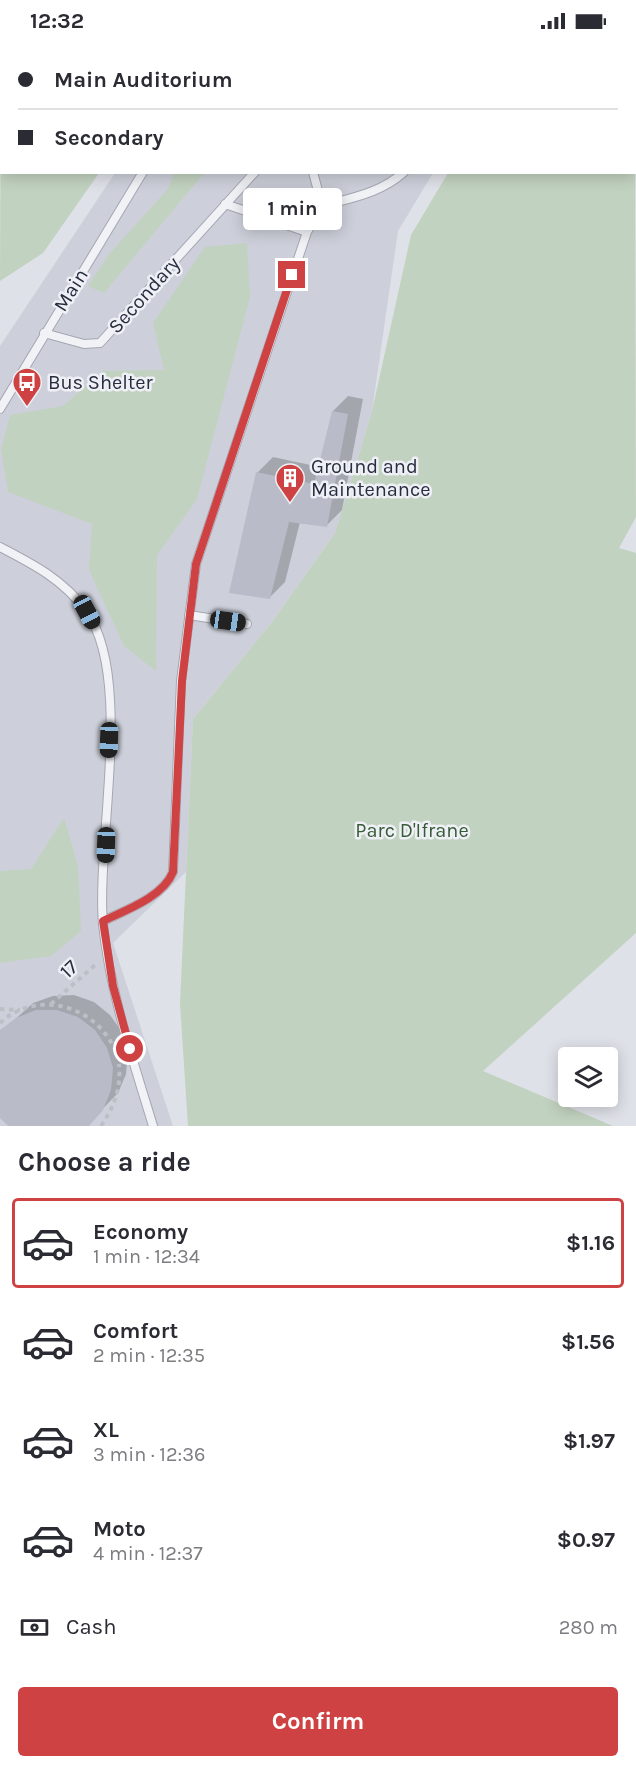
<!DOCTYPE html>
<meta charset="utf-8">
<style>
:root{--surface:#fff;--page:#f7f7f7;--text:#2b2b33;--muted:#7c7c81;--line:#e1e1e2;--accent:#cf4243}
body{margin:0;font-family:Karla,sans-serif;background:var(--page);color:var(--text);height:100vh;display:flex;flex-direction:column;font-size:22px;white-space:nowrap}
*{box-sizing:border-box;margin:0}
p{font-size:20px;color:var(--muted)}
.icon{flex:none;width:33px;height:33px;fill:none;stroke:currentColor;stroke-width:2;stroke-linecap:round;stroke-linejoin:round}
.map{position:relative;height:1084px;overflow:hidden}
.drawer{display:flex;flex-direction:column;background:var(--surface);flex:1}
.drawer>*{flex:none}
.banner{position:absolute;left:0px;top:0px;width:636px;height:132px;box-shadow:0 3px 15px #0003;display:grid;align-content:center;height:132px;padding:0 18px;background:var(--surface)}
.controls{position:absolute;left:558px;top:1005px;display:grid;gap:12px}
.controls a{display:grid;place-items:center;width:60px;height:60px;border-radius:6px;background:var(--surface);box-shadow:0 3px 15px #0003;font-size:30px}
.end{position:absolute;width:27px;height:27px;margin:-14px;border:8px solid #cf4243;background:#fff;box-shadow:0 0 0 3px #fff}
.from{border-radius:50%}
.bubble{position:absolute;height:42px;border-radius:6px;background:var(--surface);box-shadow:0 3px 15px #0003;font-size:20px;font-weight:700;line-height:42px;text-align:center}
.car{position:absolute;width:18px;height:36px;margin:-18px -9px;border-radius:8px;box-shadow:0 0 4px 2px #0007;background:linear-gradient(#222 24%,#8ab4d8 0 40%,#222 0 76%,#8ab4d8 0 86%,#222 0)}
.banner b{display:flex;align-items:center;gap:21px;height:57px;font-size:22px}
.banner b+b{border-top:2px solid var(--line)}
.banner i{width:15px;height:15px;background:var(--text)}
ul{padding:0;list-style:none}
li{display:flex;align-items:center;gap:18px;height:90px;margin:0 12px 9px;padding:0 6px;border:3px solid transparent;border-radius:6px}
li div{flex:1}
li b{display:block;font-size:22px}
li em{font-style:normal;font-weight:700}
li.selected{border-color:var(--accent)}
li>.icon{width:54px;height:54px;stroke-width:1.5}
h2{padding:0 18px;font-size:27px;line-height:72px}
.pay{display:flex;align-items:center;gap:15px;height:66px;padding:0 18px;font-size:22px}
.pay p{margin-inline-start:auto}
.action{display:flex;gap:12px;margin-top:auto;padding:12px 18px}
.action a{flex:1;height:69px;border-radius:6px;background:var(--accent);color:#fff;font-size:24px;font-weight:700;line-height:69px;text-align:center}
.status{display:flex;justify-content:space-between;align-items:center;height:42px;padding:0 30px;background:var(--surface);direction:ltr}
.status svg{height:16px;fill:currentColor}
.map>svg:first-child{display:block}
.built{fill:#cdd0da}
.green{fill:#c2d2c0}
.shadow{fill:#0003}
.building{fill:#b9bcc8}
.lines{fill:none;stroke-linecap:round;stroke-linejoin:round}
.lane-casing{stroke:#a4a7b2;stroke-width:10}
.path{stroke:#bdbfc6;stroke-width:4;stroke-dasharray:4.5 4.5;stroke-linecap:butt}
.lane{stroke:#f1f2f6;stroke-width:8}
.route{stroke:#cf4243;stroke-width:8}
.labels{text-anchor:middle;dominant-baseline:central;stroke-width:5;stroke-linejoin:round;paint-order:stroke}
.street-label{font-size:20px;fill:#282d3f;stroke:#eef0f6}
.poi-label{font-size:20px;fill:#282d3f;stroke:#eef0f6;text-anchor:start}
.park-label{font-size:20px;fill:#375b35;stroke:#eef0f6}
</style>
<div class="status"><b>12:32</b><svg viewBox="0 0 49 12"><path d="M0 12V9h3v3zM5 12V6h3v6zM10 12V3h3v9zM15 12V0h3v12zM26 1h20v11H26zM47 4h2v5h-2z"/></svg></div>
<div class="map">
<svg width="636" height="1084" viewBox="0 0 636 1084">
<rect width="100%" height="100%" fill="#dfe1e8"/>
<g class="built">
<path d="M168 0H544V1L167 2Z"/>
<path d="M115 131H433L398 189 372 369 335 491 272 580 193 677 186 830 113 901 173 1084H0V304Z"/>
</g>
<g class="green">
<path d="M1 0 3 1 2 130 99 131 43 211 0 239Z"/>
<path d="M635 100 636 475 619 506 636 511V891L483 1029 613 1084H188L180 962 193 677 272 580 335 491 372 369 411 193 448 131 634 130Z"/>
<path d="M174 131H204L104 251 88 244 110 211 168 147Z"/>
<path d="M247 201 250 255 197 457 157 513 156 629 124 604 89 528 92 482 8 450 1 407 10 373 63 364 103 329 164 328 153 281 205 205Z"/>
<path d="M64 776 78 824 81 889 51 914 0 921V829L31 827Z"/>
</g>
<g class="shadow">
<path d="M348 354 363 357 342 468 326 484 300 480 285 540 270 555 258 430 273 415 320 425 333 369Z"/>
<path d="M74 953 94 960 110 973 122 990 128 1010 126 1032 118 1051 86 1084H10L0 1074V991L33 961 53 954Z"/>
</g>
<g class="building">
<path d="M332 369 348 372 327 485 289 480 270 557 229 551 256 430 314 442Z"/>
<path d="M36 968H57L78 975 95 988 107 1006 113 1026 111 1048 103 1068 89 1084H8L0 1076V988L16 976Z"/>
</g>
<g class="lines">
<g class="lane-casing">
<g id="lane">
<path d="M61 0 65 2"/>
<path d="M145 2 147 0"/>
<path d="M205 2V0"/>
<path d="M418 2V0"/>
<path d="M515 2V0"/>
<path d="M225 162 307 190"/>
<path d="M322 164C351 156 381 151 404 130"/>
<path d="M44 291 84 302 100 301 255 130"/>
<path d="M0 367 143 130"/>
<path d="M0 505C33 522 64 538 86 569 134 634 96 800 103 882 110 951 133 1018 153 1084"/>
<path d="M189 573 247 582"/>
<path d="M103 879C126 868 163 855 173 830L181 639 196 522 307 190 322 164 313 130"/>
</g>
</g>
<g class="path">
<path d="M51 962 95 923"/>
<path d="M0 967 20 968"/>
<path d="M0 981C36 947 94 963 114 1006"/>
<path d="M101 1084C115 1063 121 1047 119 1022"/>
</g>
<use href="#lane" class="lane"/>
</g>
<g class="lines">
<path class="route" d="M130 1007 113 944 103 879C126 868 163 855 173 830L182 639 196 522 292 233"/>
</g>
<defs>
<g id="bus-pin" transform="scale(1.5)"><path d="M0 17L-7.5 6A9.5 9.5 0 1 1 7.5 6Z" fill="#cf4243" stroke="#eef0f6"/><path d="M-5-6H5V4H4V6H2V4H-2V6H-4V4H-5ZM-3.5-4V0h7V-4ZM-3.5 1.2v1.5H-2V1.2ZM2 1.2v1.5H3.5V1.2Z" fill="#fff"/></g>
<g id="building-pin" transform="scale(1.5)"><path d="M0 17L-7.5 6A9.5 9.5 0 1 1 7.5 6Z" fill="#cf4243" stroke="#eef0f6"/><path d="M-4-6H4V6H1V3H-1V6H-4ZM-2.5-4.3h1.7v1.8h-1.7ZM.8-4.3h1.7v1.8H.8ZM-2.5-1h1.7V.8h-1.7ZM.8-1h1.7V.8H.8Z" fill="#fff"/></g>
</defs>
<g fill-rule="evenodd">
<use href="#bus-pin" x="27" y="340"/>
<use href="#building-pin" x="290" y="436"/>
</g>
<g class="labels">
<g class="street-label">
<text transform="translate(71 248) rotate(-58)">Main</text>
<text transform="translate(144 253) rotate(-48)">Secondary</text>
<text transform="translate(69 927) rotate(-44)">17</text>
</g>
<g class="poi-label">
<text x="48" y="340">Bus Shelter</text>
<text x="311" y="424">Ground and<tspan x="311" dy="23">Maintenance</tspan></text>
</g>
<g class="park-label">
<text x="412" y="788">Parc D'Ifrane</text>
</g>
</g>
</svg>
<div class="controls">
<a><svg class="icon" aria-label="layers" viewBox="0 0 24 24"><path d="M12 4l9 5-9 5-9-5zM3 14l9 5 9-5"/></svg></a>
</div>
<i class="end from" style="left:130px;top:1007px"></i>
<i class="end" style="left:292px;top:233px"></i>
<div class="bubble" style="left:243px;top:146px;width:99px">1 min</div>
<i class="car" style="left:87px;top:570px;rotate:152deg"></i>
<i class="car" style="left:228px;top:579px;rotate:98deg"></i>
<i class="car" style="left:109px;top:698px;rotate:182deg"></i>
<i class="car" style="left:106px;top:803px;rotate:182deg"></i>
<div class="banner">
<b><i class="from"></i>Main Auditorium</b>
<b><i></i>Secondary</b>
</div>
</div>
<section class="drawer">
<h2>Choose a ride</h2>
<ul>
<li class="selected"><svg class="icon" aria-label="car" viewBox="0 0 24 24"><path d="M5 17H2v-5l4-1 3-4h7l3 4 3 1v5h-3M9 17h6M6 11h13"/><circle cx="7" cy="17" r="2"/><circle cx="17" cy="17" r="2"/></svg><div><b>Economy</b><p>1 min · 12:34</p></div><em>$1.16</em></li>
<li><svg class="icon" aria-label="car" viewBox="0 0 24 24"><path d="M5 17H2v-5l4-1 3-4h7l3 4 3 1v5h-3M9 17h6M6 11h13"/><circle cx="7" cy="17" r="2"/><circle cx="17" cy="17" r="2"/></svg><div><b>Comfort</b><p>2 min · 12:35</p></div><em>$1.56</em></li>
<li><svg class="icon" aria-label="car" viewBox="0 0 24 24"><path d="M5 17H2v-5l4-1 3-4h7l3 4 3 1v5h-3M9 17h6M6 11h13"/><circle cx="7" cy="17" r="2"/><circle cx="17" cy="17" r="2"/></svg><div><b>XL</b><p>3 min · 12:36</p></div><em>$1.97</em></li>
<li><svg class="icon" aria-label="car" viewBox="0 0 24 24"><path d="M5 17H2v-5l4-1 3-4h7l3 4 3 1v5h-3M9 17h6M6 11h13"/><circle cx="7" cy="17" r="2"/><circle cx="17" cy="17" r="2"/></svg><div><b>Moto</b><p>4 min · 12:37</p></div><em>$0.97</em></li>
</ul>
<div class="pay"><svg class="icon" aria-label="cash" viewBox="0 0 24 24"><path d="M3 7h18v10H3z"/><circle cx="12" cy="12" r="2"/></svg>Cash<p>280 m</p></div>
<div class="action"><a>Confirm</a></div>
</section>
